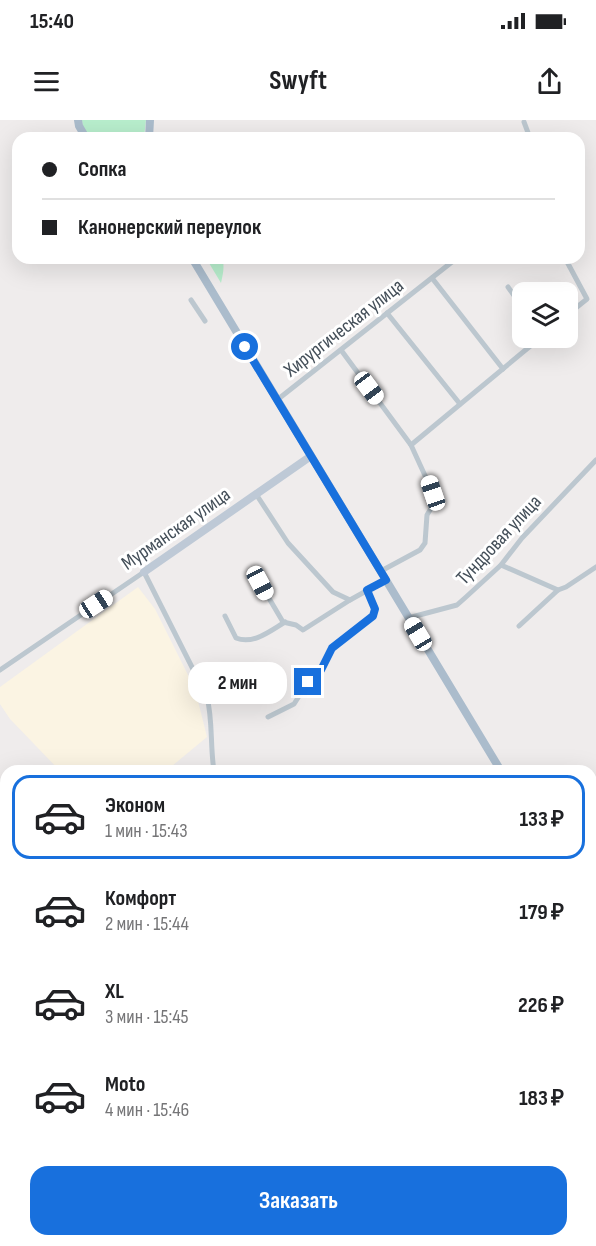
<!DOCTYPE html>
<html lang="ru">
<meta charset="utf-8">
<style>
:root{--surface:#fff;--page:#f6f6f6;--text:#202124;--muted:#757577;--line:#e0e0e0;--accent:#1870dd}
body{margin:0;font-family:"Sofia Sans Condensed",sans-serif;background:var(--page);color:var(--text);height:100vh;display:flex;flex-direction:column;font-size:22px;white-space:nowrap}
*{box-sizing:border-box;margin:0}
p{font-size:20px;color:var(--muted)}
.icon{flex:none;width:33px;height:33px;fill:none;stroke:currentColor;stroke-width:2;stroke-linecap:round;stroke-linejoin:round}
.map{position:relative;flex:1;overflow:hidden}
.details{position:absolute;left:0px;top:645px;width:597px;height:482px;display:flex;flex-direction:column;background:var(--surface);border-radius:18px 18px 0 0;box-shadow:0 6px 24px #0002}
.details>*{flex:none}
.banner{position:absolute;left:12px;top:12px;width:573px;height:132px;border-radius:18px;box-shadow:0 6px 24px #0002;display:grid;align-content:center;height:132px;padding:0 30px;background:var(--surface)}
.fabs{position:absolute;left:512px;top:162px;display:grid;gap:12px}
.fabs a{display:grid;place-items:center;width:66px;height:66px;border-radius:12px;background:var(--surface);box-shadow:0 6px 24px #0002;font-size:30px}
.end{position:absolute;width:27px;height:27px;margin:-14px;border:8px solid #1870dd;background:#fff;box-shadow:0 0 0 3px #fff}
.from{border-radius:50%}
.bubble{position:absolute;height:42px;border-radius:18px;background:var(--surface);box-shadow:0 6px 24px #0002;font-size:20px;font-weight:700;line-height:42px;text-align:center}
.car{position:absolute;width:18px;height:36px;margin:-18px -9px;border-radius:8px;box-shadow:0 0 4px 2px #0007;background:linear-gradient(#fff 24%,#345 0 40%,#fff 0 76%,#345 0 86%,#fff 0)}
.banner b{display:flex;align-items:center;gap:21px;height:57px;font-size:22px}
.banner b+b{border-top:2px solid var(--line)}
.banner i{width:15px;height:15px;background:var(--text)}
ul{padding:10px 0 0;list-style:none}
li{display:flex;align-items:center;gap:18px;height:84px;margin:0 12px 9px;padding:0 18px;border:3px solid transparent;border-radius:18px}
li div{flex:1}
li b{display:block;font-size:22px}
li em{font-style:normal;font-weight:700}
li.active{border-color:var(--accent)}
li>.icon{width:54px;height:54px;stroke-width:1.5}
.cta{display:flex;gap:12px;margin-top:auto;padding:12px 30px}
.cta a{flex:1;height:69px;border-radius:18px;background:var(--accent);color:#fff;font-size:24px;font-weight:700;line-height:69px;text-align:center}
.status{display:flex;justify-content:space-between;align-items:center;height:42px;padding:0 30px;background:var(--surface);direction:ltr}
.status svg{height:16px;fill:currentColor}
header{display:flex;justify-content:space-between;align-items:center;height:78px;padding:0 30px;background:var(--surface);font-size:27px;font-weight:700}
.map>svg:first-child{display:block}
.commercial{fill:#fbf4e3}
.green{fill:#b8eecd}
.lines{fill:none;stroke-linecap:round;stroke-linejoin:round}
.street{stroke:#bcc7cf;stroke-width:5}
.secondary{stroke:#bec9d6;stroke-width:8}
.primary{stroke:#abbccc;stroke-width:8}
.route{stroke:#1870dd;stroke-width:8}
.labels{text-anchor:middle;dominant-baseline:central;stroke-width:6;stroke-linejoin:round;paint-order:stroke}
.street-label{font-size:20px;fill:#444f59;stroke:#fff}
</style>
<div class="status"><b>15:40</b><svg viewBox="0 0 49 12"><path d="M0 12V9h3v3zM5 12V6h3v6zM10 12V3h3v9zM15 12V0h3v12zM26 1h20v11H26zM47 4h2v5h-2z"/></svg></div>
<header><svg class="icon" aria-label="menu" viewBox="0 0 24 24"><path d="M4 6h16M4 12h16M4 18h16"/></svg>Swyft<svg class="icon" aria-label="share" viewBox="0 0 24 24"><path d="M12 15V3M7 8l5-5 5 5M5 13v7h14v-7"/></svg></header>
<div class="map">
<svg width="596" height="1126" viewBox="0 0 596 1126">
<rect width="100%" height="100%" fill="#efecec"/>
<path class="commercial" d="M138 467 155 489 195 569 207 617 166 651H60L10 599 0 584V567Z"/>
<g class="green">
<path d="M82 0H146L144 18H88L83 8Z"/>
<path d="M206 138H222C225 146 223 154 221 163Z"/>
</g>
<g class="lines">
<g class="street">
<path d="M524 2 530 18"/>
<path d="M565 138 587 179 567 195"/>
<path d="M432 158 503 249"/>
<path d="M508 167 522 187"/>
<path d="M191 180 205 201"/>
<path d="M387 193 460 284"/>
<path d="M341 230 411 325 433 373V385L427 395 425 423 420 430 381 451"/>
<path d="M277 280 457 138"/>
<path d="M411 325 540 218"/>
<path d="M256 374 288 423 333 472 350 480 386 460"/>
<path d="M501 445 558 470"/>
<path d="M260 463 283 502 296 505 303 510 350 480"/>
<path d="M225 496 236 518C253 525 270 511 285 502"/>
<path d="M408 498 457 485 466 477 501 445 522 418 596 340"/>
<path d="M519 506 558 470 566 467 596 447"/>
<path d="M0 550 144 452 207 577C213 601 210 626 214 651"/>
<path d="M268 597 294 584 308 562 321 550 332 528 373 496 375 489 367 470"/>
<path d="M591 824 596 829"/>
</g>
<path class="secondary" d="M144 452 311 336"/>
<g class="primary">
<path d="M78 0 79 6 86 18"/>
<path d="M149 18 150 0"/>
<path d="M192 138 501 651"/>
<path d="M591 729 596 732"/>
</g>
</g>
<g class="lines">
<path class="route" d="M245 227 386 460 367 470 375 489 373 496 332 528 321 550 308 562"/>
</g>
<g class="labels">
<g class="street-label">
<text transform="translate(344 208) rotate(-38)">Хирургическая улица</text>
<text transform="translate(176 409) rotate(-35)">Мурманская улица</text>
<text transform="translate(499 420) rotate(-47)">Тундровая улица</text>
</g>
</g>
</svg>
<div class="fabs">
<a><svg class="icon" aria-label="layers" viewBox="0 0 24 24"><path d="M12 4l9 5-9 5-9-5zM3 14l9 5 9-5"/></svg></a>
</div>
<i class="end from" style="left:245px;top:227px"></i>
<i class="end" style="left:308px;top:562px"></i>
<div class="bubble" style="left:188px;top:542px;width:99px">2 мин</div>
<i class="car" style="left:369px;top:268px;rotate:143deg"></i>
<i class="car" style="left:433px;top:373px;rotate:341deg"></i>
<i class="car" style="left:260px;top:463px;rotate:152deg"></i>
<i class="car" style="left:96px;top:484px;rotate:57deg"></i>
<i class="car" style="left:418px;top:514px;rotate:329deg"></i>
<div class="banner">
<b><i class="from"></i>Сопка</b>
<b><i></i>Канонерский переулок</b>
</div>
<section class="details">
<ul>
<li class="active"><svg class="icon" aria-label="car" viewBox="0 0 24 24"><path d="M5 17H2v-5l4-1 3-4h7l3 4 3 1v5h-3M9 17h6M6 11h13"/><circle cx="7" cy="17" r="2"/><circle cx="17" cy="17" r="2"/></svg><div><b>Эконом</b><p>1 мин · 15:43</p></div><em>133 ₽</em></li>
<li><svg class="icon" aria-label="car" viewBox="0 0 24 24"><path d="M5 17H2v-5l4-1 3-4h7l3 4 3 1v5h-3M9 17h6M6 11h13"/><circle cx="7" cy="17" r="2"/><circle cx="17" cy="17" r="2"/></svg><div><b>Комфорт</b><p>2 мин · 15:44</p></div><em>179 ₽</em></li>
<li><svg class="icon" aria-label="car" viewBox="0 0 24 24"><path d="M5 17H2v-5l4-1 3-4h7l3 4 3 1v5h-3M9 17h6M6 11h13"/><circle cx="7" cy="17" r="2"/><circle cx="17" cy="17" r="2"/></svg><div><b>XL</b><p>3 мин · 15:45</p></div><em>226 ₽</em></li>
<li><svg class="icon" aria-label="car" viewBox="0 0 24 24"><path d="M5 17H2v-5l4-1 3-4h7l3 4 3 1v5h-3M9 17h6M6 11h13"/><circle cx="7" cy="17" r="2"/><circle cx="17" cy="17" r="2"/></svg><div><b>Moto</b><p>4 мин · 15:46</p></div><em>183 ₽</em></li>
</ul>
<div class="cta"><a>Заказать</a></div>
</section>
</div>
